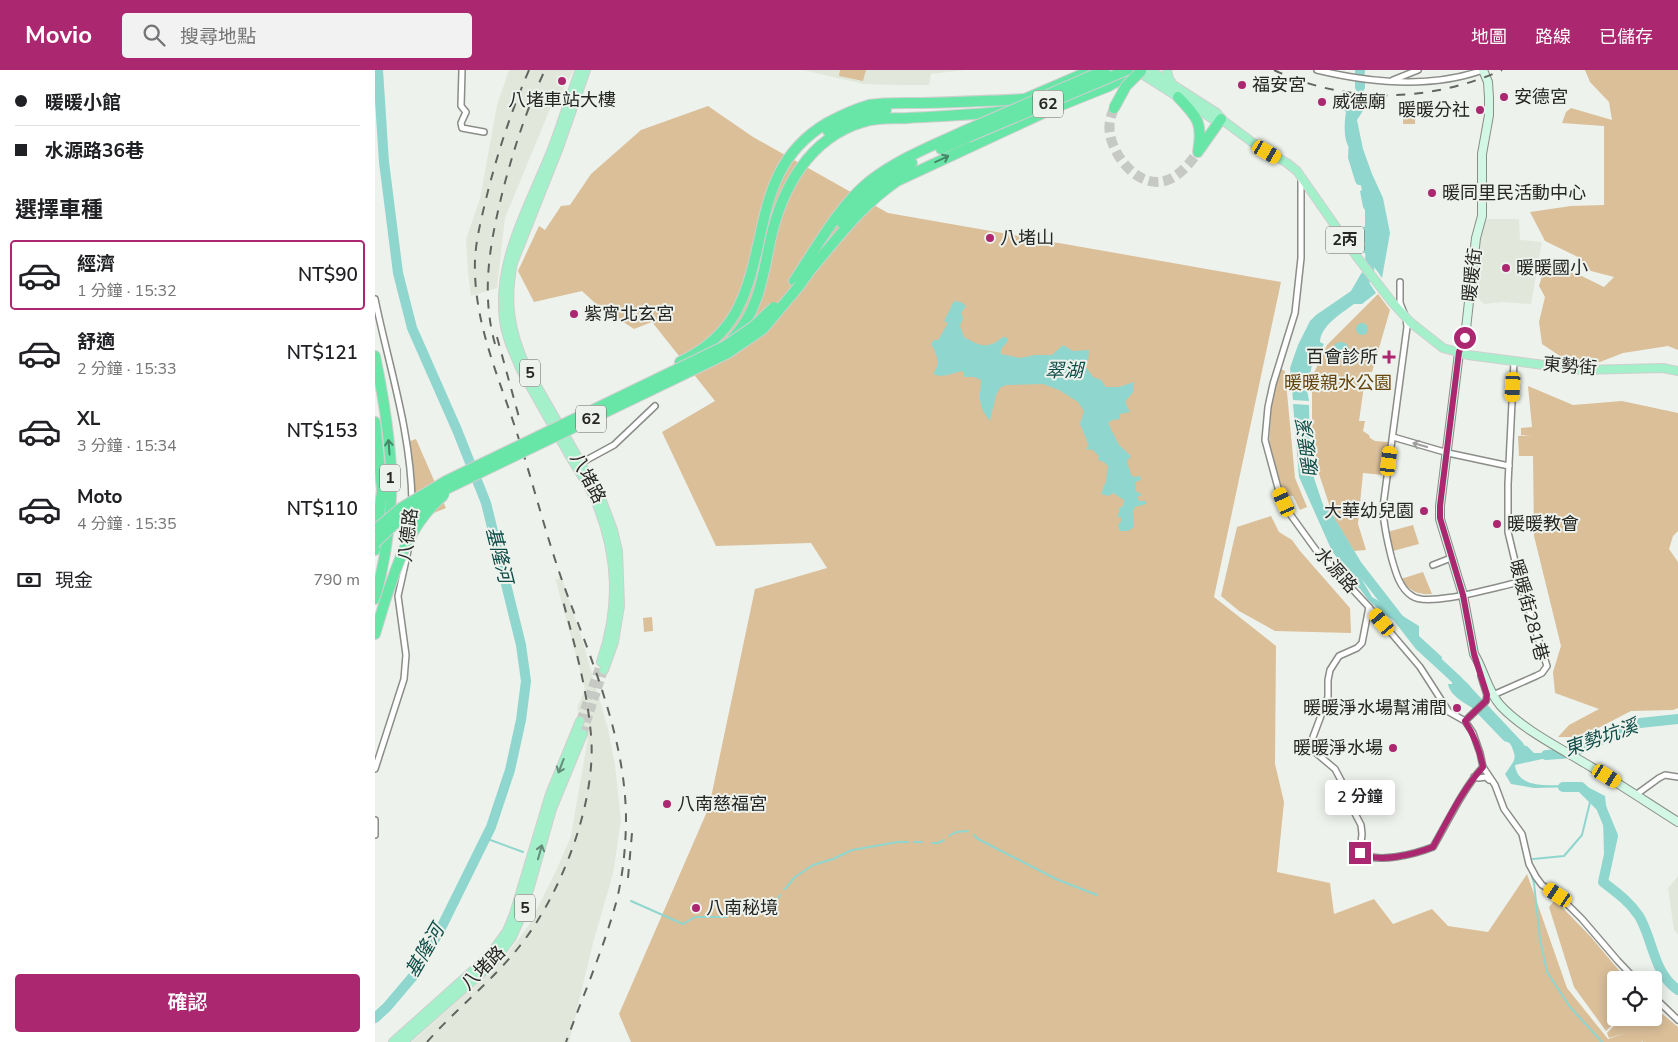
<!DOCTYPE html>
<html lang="zh-TW">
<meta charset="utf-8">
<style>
:root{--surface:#fff;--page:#f2f2f2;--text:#202124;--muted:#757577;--line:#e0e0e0;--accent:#ab2770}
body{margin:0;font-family:"Nunito Sans","Noto Sans TC",sans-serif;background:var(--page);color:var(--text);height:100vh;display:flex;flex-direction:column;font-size:19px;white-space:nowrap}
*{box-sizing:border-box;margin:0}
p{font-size:16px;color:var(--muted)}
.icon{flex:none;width:28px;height:28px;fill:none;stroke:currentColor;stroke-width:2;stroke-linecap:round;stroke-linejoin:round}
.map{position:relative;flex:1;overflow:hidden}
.drawer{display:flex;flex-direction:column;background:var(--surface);width:375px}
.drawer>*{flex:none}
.guide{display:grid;align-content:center;height:110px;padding:0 15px;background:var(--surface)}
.buttons{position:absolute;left:1232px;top:901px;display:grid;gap:10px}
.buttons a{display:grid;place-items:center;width:55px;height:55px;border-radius:5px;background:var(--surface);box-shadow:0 2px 12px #0003;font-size:25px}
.end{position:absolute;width:22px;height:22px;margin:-11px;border:6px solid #ab2770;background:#fff;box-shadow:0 0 0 2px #fff}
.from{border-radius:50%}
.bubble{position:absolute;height:35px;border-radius:5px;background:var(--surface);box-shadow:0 2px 12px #0003;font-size:16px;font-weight:600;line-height:35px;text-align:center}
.car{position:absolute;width:15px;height:30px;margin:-15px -8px;border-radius:6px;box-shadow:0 0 4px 1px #0007;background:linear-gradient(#f5c518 24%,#345 0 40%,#f5c518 0 76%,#345 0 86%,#f5c518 0)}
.guide b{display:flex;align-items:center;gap:18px;height:48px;font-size:19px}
.guide b+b{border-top:1px solid var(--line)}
.guide i{width:12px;height:12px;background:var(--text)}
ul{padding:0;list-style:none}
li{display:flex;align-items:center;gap:15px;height:70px;margin:0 10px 8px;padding:0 5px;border:2px solid transparent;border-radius:5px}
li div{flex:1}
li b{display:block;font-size:19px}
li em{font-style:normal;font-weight:600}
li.selected{border-color:var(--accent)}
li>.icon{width:45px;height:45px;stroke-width:1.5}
h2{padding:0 15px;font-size:22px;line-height:60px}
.pay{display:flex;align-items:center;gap:12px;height:55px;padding:0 15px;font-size:19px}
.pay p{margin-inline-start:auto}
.primary-button{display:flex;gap:10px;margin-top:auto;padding:10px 15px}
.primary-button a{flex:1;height:58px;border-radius:5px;background:var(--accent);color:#fff;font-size:20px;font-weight:600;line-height:58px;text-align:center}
header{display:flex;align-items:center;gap:30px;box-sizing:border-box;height:70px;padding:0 25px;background:var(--accent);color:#fff}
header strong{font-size:24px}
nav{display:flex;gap:28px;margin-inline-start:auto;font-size:18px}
.search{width:350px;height:45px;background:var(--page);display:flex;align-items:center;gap:12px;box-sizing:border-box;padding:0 18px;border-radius:5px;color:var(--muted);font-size:19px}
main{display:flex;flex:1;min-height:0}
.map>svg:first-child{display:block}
.built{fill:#e1e8db}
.green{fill:#dabf99}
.water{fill:#8fd6ce}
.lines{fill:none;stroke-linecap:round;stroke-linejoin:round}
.stream{stroke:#8fd6ce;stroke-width:2}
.river{stroke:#8fd6ce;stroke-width:10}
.primary-tunnel{stroke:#c6c9c4;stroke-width:8;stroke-dasharray:8 4;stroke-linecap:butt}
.highway-tunnel{stroke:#c6c9c4;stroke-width:10;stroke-dasharray:10 5;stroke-linecap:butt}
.street-casing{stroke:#8b8d88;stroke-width:8}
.secondary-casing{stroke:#8b8d88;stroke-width:10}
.primary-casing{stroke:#cfcfcf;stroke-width:10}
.highway-casing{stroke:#cfcfcf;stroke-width:12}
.street{stroke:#fff;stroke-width:5}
.secondary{stroke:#d2f8e5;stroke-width:8}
.primary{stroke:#a4f0ca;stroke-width:8}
.highway{stroke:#68e6a7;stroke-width:10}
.rail{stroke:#626460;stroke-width:2;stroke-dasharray:9 9;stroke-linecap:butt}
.highway-bridge-casing{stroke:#cfcfcf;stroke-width:12;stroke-linecap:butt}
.highway-bridge{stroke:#68e6a7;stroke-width:10}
.oneway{stroke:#478666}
.oneway2{stroke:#9d9e9d}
.oneway3{stroke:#658c78}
.route{stroke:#ab2770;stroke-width:6}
.poi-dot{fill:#ab2770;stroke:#eef2ec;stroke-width:2}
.labels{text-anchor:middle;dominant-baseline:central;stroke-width:4;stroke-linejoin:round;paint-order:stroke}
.shield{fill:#eef2ec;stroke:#626461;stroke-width:1}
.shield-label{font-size:16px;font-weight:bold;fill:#262725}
.poi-label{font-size:18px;fill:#262725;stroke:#eef2ec;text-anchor:start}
.street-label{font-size:18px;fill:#262725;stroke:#eef2ec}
.park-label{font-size:18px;fill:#66450d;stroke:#eef2ec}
.water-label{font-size:19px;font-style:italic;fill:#0e4d48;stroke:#eef2ec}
</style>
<header>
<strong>Movio</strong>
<div class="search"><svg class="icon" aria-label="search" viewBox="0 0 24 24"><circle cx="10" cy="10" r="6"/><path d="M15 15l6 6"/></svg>搜尋地點</div>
<nav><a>地圖</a><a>路線</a><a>已儲存</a></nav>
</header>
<main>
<section class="drawer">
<div class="guide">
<b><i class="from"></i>暖暖小館</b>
<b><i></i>水源路36巷</b>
</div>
<h2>選擇車種</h2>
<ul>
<li class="selected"><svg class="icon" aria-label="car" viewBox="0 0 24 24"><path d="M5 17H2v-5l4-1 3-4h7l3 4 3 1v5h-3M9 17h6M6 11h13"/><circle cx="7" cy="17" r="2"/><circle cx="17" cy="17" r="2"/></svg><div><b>經濟</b><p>1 分鐘 · 15:32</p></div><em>NT$90</em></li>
<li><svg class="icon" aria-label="car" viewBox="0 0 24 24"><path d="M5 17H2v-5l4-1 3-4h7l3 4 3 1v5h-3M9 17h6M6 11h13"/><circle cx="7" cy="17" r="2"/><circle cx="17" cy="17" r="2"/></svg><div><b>舒適</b><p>2 分鐘 · 15:33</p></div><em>NT$121</em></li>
<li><svg class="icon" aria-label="car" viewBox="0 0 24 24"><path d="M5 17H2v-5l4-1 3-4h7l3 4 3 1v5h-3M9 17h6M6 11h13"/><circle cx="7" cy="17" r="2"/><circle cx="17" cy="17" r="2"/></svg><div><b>XL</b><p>3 分鐘 · 15:34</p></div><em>NT$153</em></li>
<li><svg class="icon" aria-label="car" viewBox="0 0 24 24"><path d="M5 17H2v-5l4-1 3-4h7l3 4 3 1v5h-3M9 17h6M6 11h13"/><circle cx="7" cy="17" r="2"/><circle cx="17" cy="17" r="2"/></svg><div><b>Moto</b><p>4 分鐘 · 15:35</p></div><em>NT$110</em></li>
</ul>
<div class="pay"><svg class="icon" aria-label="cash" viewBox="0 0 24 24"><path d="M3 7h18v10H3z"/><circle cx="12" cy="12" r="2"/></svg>現金<p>790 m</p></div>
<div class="primary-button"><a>確認</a></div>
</section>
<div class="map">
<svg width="1303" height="972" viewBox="0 0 1303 972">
<rect width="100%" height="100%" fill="#eef2ec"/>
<g class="built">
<path d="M134 0H199L184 27H180L130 148 122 218 96 226 93 203 91 169 105 129 122 35Z"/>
<path d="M428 0H591L556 4 554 15H523L488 14Z"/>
<path d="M1112 149H1144L1145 170 1167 172 1156 234 1128 232 1109 234 1098 223 1103 166Z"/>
<path d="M186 505 207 569 233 659 240 695 246 750 238 804 218 873 195 969 194 972H37L126 892 154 855 181 801 196 766 213 667 202 638 210 619 180 508 182 510Z"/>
<path d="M1303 806V864L1299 860 1293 818Z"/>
</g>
<g class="green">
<path d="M465 0H491L488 11 464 6Z"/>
<path d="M1210 0H1303V280L1293 276 1248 283 1225 292 1206 294 1194 292 1167 274 1164 252 1170 227 1164 216 1172 189 1229 217 1239 207 1216 201 1203 187 1170 171 1155 142 1196 136 1229 135V56L1187 53 1191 42 1196 38 1237 50 1234 32 1215 12Z"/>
<path d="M1028 33H1041L1040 54H1028Z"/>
<path d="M333 36 378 67 513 143 906 212 839 527 901 576 900 694 909 732 902 802 955 813 959 844 999 829 1018 854 1057 839 1073 856 1113 862 1152 804 1192 918 1233 969 1251 963 1234 968 1232 963 1246 948H1279V937L1303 957V972H1268L1266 970 1267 972H256L244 944 334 737 380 519 452 498 436 473 341 476 287 362 340 331 277 252 259 259 220 233 207 221 159 232 143 201 164 156 170 160 186 136 195 135 216 104 266 60Z"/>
<path d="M1003 224 1015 240 997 302H991L984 351H990L988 361 994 365 995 368 1000 371 1013 372 1008 405 988 403 983 454 991 480 979 481 958 446 940 392 937 370V307L952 275Z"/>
<path d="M906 299 910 301 920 408 932 437 925 440 918 426 908 425 894 376 897 327Z"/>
<path d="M1153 316 1198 335 1247 331 1303 343V461L1298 466 1294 479 1303 492V638L1298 640 1256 641 1206 667H1183L1194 655 1224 639 1180 623 1178 602 1186 576 1159 466 1158 386H1144L1143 366 1157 365H1146V358L1157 357Z"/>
<path d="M41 369 71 438 54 445 37 450 35 371Z"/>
<path d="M1011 439H1036L1035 442 1010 449Z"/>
<path d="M896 446 904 462 917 470 925 481 975 538 976 563 900 561 864 541 846 526 862 457Z"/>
<path d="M1038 455 1044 474 1018 481 1012 462Z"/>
<path d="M1048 502 1057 524C1043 525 1034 521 1026 509Z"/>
<path d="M277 547 278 561 269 562 268 548Z"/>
<path d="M1180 830 1216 867 1252 910H1241V948H1244L1231 961 1199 917 1174 837Z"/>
</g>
<g class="water">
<path d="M982 26 994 27 993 33 982 50 988 79 997 104 1008 128 1015 163 1007 208 988 181 990 174 987 168 988 158 990 156V140L988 137 985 121 987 120 977 81C968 73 969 54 971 42L967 37 969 34 971 36 983 29Z"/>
<path d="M987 202 1001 223 987 234H979C967 243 945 256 945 272L949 274 944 284 938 290 932 319 934 331 918 330 915 298 923 275 935 251 941 245 976 221Z"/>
<path d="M579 231 586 232 591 236 586 243 588 248 585 256 589 267C605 276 612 280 628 267L633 268V271L626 279V284L645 288 660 285H677L688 275 698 281 714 280 713 292 708 293 718 307 726 310 731 317H744L759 312V321L750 332 755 342 745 344V349L738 350 733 353 744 375 756 386 752 391 756 405 759 407 765 406 766 410 760 412 761 421 767 425 762 427 764 431H771V434L760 437 758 441 759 457 753 461H745L743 455 746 452V447H742L745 440 743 439 748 436 749 430 738 423 734 426 726 424 731 411 733 396 729 392 723 390 724 386 718 380 710 379 714 376 705 354 709 341 703 332 684 320 668 314 631 315 625 318 621 325 615 351C602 334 605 330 606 310L599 307H589V301C578 302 569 309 558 304 566 294 562 284 556 274L559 270H563L573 253 569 251Z"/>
<circle cx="987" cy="259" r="6"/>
<circle cx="966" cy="280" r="8"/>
<path d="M918 334 934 335 935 378 939 408 947 432 963 468 997 527 1044 556V566L1067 587C1063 606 1085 604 1093 614 1098 619 1101 629 1104 635L1099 639C1090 633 1075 626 1073 614H1077V611L1065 598 1062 589 1054 579 1040 575 1032 554 1026 555 1012 546 994 531 957 481 924 407Z"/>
<path d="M1108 639 1133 666 1145 670 1146 675 1152 676 1159 683H1179L1189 688 1188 689 1181 686 1140 695C1143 723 1185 713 1204 715 1213 716 1222 722 1230 726L1237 787 1229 785 1228 747 1208 717 1159 718 1136 714 1130 704C1140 689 1143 690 1135 673L1129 671 1103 644Z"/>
</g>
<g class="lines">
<g class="stream">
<path d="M599 765 603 769 681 809 722 825"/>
<path d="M574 766 581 762 593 761"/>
<path d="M110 768 148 782"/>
<path d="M539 772H547"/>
<path d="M557 773H563L569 770"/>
<path d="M1158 789 1189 786 1207 765 1216 728"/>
<path d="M1155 800 1159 813 1165 869 1172 902 1195 937 1227 972"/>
<path d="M410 819 420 807 438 795 458 789 477 780 523 772H533"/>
<path d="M403 828 405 825"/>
<path d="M256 831 308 854 320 847H352"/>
<path d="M392 833 399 832"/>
<path d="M357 844 376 832 385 833"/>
</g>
<g class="river">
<path d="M985 0V2"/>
<path d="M985 12V17"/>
<path d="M979 68 978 87 985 110"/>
<path d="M984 221 994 203 996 178"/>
<path d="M950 442 982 495 1044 575 1082 610 1144 676"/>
<path d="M1171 685 1196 683 1265 653 1303 649"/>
<path d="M1188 717H1206L1226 737 1238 766 1228 812C1241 822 1254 831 1264 846 1278 869 1278 903 1303 920"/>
<path d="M0 948 12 937 40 904 65 860 116 757 135 700 146 650 151 611 146 575 111 433 82 360 37 258 23 203 9 92 3 0"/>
</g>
<g class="primary-tunnel">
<path d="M205 651 226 592"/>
<path d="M208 664 229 600"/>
</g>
<path class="highway-tunnel" d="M739 38C736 46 733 54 735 64 739 89 767 122 795 109 807 103 815 93 823 82"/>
<g class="street-casing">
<g id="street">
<path d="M87 0 86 36 91 42 86 53 87 58 109 62"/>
<path d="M942 0C996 13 1055 19 1108 0"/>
<path d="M1018 10 1043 0"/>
<path d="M926 110V188L920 243 898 314 893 337 890 370 903 418 915 444 941 480 994 537 1045 597 1074 642 1090 651 1098 663 1105 683 1108 697 1120 715 1129 739 1147 764 1154 794 1161 807 1167 815 1183 825 1207 849 1243 891 1261 910"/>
<path d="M1025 212V233L1031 248 1032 257 1008 437C1008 454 1012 469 1016 486 1020 500 1024 518 1037 526 1053 538 1124 516 1145 512"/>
<path d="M0 229C14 297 36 362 37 432"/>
<path d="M1018 367 1073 383 1134 396"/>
<path d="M206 393 239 375 280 336"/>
<path d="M36 460 37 441"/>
<path d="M1058 495 1076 488"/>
<path d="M994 537 987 573 982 578 964 586 955 600 953 610V627L938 667 941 683 960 699 969 716 974 732 986 755 987 764 985 783C1003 794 1040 784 1058 777 1074 750 1087 720 1108 697"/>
<path d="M1118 625 1161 606 1167 603 1172 596 1145 512 1133 462V414L1139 291"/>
<path d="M1090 651 1111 631 1112 625 1106 606"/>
<path d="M0 699 29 609 31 585 23 526 33 481"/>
<path d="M1099 707 1104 708 1111 707 1114 710"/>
<path d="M1262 724 1284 708 1290 705 1303 707"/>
<path d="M0 750V765"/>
<path d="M1279 927 1303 950"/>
</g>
</g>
<g class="secondary-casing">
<path id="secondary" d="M1108 0 1113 12 1114 28V45L1107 84V146L1101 168 1090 268 1084 283 1065 436V449L1088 525 1099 584C1109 600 1112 620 1125 635 1147 659 1185 678 1213 695 1243 713 1273 733 1303 752"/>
</g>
<g class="primary-casing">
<g id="primary">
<path d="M205 0C195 26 187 53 177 79 156 133 121 190 129 250 131 267 139 284 146 300 162 328 177 355 193 383 202 399 214 415 221 432 243 486 245 537 226 592"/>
<path d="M211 0 183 80 138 193C130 232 135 261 151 297L226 428 238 460 243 481 245 536 239 572 229 600"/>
<path d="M775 0 842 43 846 49 881 75 912 93 922 101 982 187 1017 232 1035 252 1068 278 1093 285 1207 300 1288 298 1303 301"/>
<path d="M792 0 794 9 797 13"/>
<path d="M762 1 838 49H846"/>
<path d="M18 972 113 887 132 861 139 844 175 724 205 651"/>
<path d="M28 972 119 892 137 867 147 845 177 739 208 664"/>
</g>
</g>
<g class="highway-casing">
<g id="highway">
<path d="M803 27C823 48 828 53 823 82"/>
<path d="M645 31 717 0"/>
<path d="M453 61C472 50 489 43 511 40"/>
<path d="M566 79 593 67"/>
<path d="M825 79 846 49"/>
<path d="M467 153C483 127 510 107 537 93"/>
<path d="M438 197C464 166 488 134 522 111L679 38 734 16 761 1"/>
<path d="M419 211C442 177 463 137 495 111 523 89 557 76 589 61"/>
<path d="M424 216 441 192"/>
<path d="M357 269C383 243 388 206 395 172 406 119 434 68 488 52 502 47 519 49 533 48 566 46 599 45 632 41"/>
<path d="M0 286C6 315 11 344 14 373 20 424 13 480 0 529"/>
<path d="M305 292C328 281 348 265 361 242 396 176 376 98 452 53 465 46 479 39 494 35 511 32 530 33 547 33 581 32 615 31 650 29"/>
<path d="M0 352 7 420 0 480"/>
<path d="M0 564 9 534"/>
</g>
</g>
<use href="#street" class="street"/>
<use href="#secondary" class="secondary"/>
<use href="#primary" class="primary"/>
<use href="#highway" class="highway"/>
<g class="rail">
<path d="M154 0C136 42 123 81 112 125 107 146 101 168 100 190 98 249 122 303 140 357 159 415 173 475 195 532 221 601 250 672 251 747 251 775 248 806 241 833 228 880 208 926 191 972"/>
<path d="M899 0C971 34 1054 33 1127 0"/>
<path d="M122 267 145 351"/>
<path d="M120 274C105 220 116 168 129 116 140 75 152 38 170 0"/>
<path d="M253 808 257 763"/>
<path d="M52 972C81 939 117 911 144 877 186 825 222 732 216 665 212 619 200 576 188 531"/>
</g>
<g class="highway-bridge-casing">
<g id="highway-bridge">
<path d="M739 38 751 16 766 1"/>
<path d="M589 61 730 0"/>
<path d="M593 67 752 0"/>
<path d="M0 460 26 438 71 411 350 276 379 256 399 237"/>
<path d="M0 473 25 449 69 420 353 283 388 259 424 216"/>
<path d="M9 534C22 494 35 453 69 425"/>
</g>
</g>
<use href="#highway-bridge" class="highway-bridge"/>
</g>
<defs><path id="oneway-shaft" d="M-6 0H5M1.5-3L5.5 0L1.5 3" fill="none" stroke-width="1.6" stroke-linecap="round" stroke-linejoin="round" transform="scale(1.25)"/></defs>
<g class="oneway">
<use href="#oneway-shaft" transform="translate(567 89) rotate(-25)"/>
<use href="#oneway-shaft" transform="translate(14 377) rotate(-94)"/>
</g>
<use class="oneway2" href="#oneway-shaft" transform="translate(1045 375) rotate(-164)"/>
<g class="oneway3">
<use href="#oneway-shaft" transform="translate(186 696) rotate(111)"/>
<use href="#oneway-shaft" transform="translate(165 782) rotate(-74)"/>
</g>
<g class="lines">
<path class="route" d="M985 783C1003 794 1040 784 1058 777 1073 750 1087 720 1108 697 1105 681 1099 665 1090 651L1111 631 1112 625 1099 584 1088 525 1065 448V436L1084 282 1090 268"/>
</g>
<g class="poi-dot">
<circle cx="187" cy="11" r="5"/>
<circle cx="867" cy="15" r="5"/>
<circle cx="1129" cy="27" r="5"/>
<circle cx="947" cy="32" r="5"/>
<circle cx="1105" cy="40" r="5"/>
<circle cx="1057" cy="123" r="5"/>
<circle cx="615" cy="168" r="5"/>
<circle cx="1131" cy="198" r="5"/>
<circle cx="199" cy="244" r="5"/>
<path d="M1011.5 279.5h5v5h5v5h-5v5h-5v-5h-5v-5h5z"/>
<circle cx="1049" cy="441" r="5"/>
<circle cx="1122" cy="454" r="5"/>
<circle cx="1082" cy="638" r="5"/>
<circle cx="1018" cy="678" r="5"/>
<circle cx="292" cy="734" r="5"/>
<circle cx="321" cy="838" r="5"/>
</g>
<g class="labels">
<g class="shield">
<rect x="658" y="20.5" width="30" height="27" rx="4"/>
<rect x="951" y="156.5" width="38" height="27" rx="4"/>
<rect x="145" y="289.5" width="20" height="27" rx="4"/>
<rect x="201" y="335.5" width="30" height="27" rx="4"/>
<rect x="5" y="394.5" width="20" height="27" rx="4"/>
<rect x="140" y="824.5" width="20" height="27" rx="4"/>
</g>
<g class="shield-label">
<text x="673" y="34">62</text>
<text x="970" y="170">2丙</text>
<text x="155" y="303">5</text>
<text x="216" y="349">62</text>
<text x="15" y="408">1</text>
<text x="150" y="838">5</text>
</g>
<g class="poi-label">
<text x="877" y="15">福安宮</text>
<text x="1139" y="27">安德宮</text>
<text x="187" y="30" text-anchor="middle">八堵車站大樓</text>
<text x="957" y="32">威德廟</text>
<text x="1095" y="40" text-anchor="end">暖暖分社</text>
<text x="1067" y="123">暖同里民活動中心</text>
<text x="625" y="168">八堵山</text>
<text x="1141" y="198">暖暖國小</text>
<text x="209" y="244">紫宵北玄宮</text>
<text x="1003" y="287" text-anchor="end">百會診所</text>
<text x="1039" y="441" text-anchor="end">大華幼兒園</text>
<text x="1132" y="454">暖暖教會</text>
<text x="1072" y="638" text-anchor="end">暖暖淨水場幫浦間</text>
<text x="1008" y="678" text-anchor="end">暖暖淨水場</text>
<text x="302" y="734">八南慈福宮</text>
<text x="331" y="838">八南秘境</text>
</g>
<g class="street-label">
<text transform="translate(1097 205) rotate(-83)">暖暖街</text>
<text transform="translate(1195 296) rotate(5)">東勢街</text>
<text transform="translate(213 408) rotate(62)">八堵路</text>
<text transform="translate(33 465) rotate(-83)">八德路</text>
<text transform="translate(961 500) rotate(48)">水源路</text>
<text transform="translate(1154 540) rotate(75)">暖暖街281巷</text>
<text transform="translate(108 898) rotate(-45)">八堵路</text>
</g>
<g class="park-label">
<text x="963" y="313">暖暖親水公園</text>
</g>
<g class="water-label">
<text x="689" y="301">翠湖</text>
<text transform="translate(933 379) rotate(-97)">暖暖溪</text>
<text transform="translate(124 485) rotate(76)">基隆河</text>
<text transform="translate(1226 668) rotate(-19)">東勢坑溪</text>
<text transform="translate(50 881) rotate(-60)">基隆河</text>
</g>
</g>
</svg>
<div class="buttons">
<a><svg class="icon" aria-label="locate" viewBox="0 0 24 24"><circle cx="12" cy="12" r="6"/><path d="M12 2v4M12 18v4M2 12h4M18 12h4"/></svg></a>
</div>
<i class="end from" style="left:1090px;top:268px"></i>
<i class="end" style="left:985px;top:783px"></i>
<div class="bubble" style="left:950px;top:710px;width:70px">2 分鐘</div>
<i class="car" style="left:892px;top:82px;rotate:120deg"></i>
<i class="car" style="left:1138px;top:317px;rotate:183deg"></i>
<i class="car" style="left:1014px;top:391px;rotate:7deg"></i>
<i class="car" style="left:909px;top:432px;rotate:336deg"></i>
<i class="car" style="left:1007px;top:552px;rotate:320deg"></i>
<i class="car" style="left:1232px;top:706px;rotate:121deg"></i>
<i class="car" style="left:1183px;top:825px;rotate:304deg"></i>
</div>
</main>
